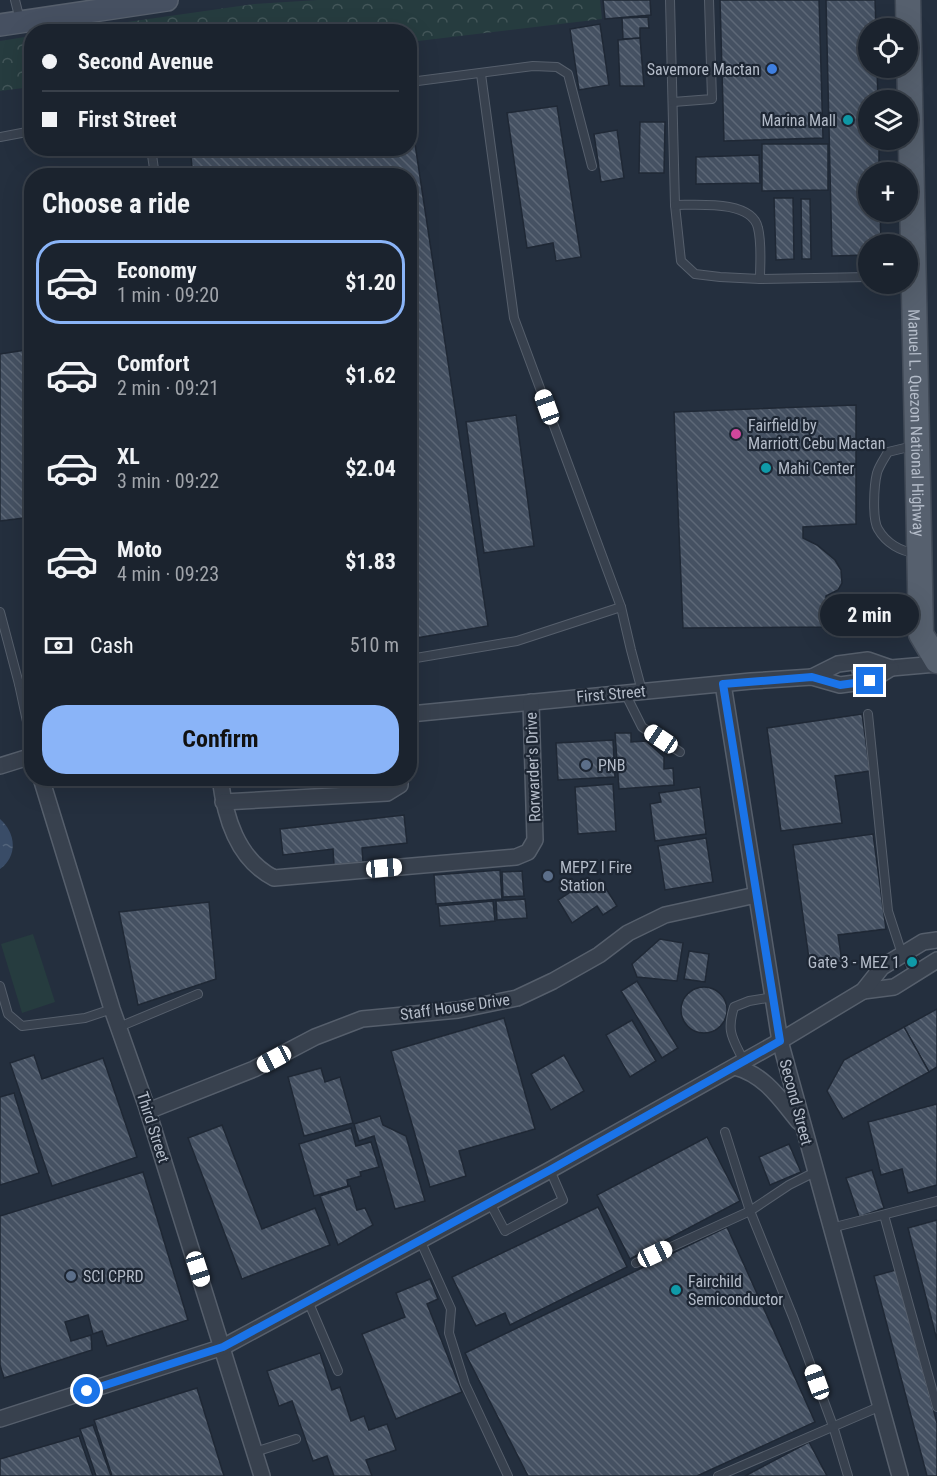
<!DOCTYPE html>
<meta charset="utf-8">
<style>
:root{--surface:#1b232e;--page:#282f3a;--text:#f1f3f6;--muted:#a0a4aa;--line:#39404a;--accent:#8ab4f8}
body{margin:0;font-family:"Roboto Condensed",sans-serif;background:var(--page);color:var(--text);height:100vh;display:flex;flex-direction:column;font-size:22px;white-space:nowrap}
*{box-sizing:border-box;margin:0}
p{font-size:20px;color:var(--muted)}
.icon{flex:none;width:33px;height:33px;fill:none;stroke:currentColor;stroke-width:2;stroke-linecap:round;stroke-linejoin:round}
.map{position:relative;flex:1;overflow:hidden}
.drawer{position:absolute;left:24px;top:168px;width:393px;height:618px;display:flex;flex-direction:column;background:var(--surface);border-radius:24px;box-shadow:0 6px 24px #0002,0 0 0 2px var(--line)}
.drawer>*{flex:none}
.guide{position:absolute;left:24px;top:24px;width:393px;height:132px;border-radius:24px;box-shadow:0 6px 24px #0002,0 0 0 2px var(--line);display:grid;align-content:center;height:132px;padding:0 18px;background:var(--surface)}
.buttons{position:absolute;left:858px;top:18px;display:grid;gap:12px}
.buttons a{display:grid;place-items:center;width:60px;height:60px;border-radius:50%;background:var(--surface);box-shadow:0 6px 24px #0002,0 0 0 2px var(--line);font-size:30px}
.end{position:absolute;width:27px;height:27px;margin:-14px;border:8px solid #1a73e8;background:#fff;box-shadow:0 0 0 3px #fff}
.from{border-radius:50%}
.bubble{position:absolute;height:42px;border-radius:21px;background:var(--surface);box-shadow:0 6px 24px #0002,0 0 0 2px var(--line);font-size:20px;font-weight:700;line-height:42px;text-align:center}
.car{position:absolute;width:18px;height:36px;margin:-18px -9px;border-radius:8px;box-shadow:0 0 4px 2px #0007;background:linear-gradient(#fff 24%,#345 0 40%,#fff 0 76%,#345 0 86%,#fff 0)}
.guide b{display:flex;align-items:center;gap:21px;height:57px;font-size:22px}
.guide b+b{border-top:2px solid var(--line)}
.guide i{width:15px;height:15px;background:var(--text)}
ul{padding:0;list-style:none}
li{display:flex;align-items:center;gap:18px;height:84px;margin:0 12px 9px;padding:0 6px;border:3px solid transparent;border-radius:24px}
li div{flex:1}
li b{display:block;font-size:22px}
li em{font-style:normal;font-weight:700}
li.selected{border-color:var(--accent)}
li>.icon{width:54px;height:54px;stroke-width:1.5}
h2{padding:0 18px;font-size:27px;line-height:72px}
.pay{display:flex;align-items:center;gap:15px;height:66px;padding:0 18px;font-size:22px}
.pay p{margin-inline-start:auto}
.primary-button{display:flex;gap:12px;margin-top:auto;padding:12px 18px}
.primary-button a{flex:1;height:69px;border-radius:24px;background:var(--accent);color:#111;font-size:24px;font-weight:700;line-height:69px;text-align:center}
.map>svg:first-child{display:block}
.forest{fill:url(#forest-crowns)}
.green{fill:#263c3f}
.water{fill:url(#water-ripples)}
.building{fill:url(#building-back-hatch);stroke:#1f2835;stroke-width:1.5}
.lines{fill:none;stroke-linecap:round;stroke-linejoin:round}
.lane-casing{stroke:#565f6c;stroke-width:10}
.street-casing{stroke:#565f6c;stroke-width:18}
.secondary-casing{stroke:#565f6c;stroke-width:24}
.primary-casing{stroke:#414a57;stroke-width:27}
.lane{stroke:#38414e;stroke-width:8}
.street{stroke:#38414e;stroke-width:15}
.secondary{stroke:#465061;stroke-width:21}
.primary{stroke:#56606e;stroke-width:24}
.route{stroke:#1a73e8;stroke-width:8}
.shop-dot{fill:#3f7fe0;stroke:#1d2633;stroke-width:2}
.culture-dot{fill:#0f9aa8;stroke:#1d2633;stroke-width:2}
.hotel-dot{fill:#d1479c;stroke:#1d2633;stroke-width:2}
.service-dot{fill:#5c6f8a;stroke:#1d2633;stroke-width:2}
.labels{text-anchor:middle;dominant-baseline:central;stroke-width:4.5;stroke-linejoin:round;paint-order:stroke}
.poi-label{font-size:16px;fill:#b4bcc9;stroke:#1d2633;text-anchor:start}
.street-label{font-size:16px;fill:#b4bcc9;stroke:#1d2633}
</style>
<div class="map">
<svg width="937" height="1476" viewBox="0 0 937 1476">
<defs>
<pattern id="forest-crowns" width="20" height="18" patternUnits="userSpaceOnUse" patternTransform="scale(1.5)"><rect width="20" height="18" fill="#263c3f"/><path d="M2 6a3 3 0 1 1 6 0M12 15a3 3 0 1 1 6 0" fill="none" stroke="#435659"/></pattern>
<pattern id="water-ripples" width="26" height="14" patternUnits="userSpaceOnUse" patternTransform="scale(1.5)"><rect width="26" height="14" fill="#394c67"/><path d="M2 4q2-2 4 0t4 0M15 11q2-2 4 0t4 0" fill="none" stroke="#53647b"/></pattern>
<pattern id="building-back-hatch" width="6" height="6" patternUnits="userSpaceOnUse" patternTransform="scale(1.5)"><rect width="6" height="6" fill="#455162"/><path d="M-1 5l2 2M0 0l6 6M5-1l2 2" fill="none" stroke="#5d6877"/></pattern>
</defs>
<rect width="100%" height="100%" fill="#242f3e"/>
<g class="forest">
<path d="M318 0H600L602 19 410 42V32L64 31 254 4Z"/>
<path d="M31 36V87L0 91V41Z"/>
</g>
<path class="green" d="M33 934 55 1002 22 1013 1 944Z"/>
<path class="water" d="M0 819C16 833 18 856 0 869Z"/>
<g class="building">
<path d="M603 0H650L651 15 605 19Z"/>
<path d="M720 0H819L823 138 724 141Z"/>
<path d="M826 0H875L876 28H868V68H877L878 100H868V140H879V172H868V212H880L881 244H868V255L832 256Z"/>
<path d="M648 17 649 28H640V38L623 39 622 18Z"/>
<path d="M600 24 609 85 579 90 570 29Z"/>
<path d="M640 38 644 86H620L618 40Z"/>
<path d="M557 106 581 257 556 261 553 243 527 248 507 113Z"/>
<path d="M410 111 488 626 410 639V176H193L190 148H410Z"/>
<path d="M640 122H665L664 173H639Z"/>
<path d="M617 130 624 178 601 182 594 134Z"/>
<path d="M762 144H828V190L762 191Z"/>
<path d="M759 155 760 183 696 184V157Z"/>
<path d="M774 198H793L794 259 776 260Z"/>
<path d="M801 199H810L811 259H802Z"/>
<path d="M32 349V517L0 521V354Z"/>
<path d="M856 405V524L803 527V538L817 545 835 560 841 570 842 583 838 590 826 596V627L683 628 674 412Z"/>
<path d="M516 415 534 546 484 553 466 422Z"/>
<path d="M867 667 868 674 851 676 850 669Z"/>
<path d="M862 714 870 771 835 776 842 823 781 831 767 728Z"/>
<path d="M615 733H631V742L646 741 664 757V769L673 768 674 785 619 789Z"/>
<path d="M613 740 615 777 558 780 556 743Z"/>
<path d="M613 784 616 831 578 834 575 787Z"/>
<path d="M700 787 706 834 655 841 650 804 661 802 659 793Z"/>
<path d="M404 815 407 843 362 848 363 862 334 865 333 849 283 855 280 829Z"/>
<path d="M873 834 886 929 838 935 842 962 810 966 793 845Z"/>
<path d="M706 838 713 882 665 890 658 846Z"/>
<path d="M500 870 502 899 436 904 434 875Z"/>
<path d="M522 871 524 896 503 897 502 872Z"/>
<path d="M600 879 617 906 603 915 597 906 572 923 558 900 578 887 581 892Z"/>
<path d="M525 899 527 918 497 920 496 901Z"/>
<path d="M493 901 495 921 440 926 438 906Z"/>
<path d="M209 902 216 979 138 1005 119 912Z"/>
<path d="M660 939 683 943 677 981 637 977 632 964Z"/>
<path d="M689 951 709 954 705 982 684 979Z"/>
<path d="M916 954 921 962 907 971 903 962Z"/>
<path d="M637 981 678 1048 662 1058 621 991Z"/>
<circle cx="704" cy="1010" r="23"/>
<path d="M937 1009V1067L929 1072 904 1027Z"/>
<path d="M504 1018 535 1129 459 1151 466 1176 430 1187 391 1051Z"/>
<path d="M632 1020 656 1061 630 1077 606 1035Z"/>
<path d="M904 1027 929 1072 843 1119 827 1091 844 1060Z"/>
<path d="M34 1055 42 1079 103 1058 137 1157 52 1186 10 1063Z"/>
<path d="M564 1055 584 1091 551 1110 531 1074Z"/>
<path d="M321 1068 325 1082 340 1077 353 1123 304 1136 288 1077Z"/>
<path d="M14 1093 39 1173 0 1185V1097Z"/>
<path d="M937 1104V1185L908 1193 902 1169 881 1175 868 1122Z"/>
<path d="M380 1116 383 1125 406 1136 425 1201 395 1209 374 1136 359 1141 354 1124Z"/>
<path d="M222 1125 262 1229 315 1208 330 1245 242 1279 188 1138Z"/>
<path d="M351 1128 356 1146 371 1142 379 1167 360 1172 361 1176 347 1180 348 1186 314 1196 299 1144Z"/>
<path d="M707 1137 740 1201 630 1259 597 1195Z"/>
<path d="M789 1144 801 1172 770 1185 759 1157Z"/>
<path d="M872 1170 884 1208 859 1217 846 1178Z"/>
<path d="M143 1172 188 1320 107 1346 102 1331 93 1334 88 1315 65 1322 71 1341 91 1335 92 1350 4 1378 0 1365V1216Z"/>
<path d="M350 1186 357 1210 365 1208 373 1225 338 1245 320 1196Z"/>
<path d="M598 1207 627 1267 510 1325 505 1313 476 1326 452 1277Z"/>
<path d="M937 1220V1340L908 1228Z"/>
<path d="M727 1227 815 1422 697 1476H528L465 1353Z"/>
<path d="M896 1270 937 1423V1476H927L874 1276Z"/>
<path d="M430 1279 438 1299 427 1304 462 1392 396 1419 362 1334 405 1317 396 1293Z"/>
<path d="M320 1353 332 1390 340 1387 351 1421 364 1416 369 1430 387 1424 396 1450 366 1460 372 1476H334L327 1456 313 1461 292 1401 279 1406 267 1371Z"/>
<path d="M197 1388 224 1476H112L94 1420Z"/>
<path d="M93 1425 111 1476H96L80 1429Z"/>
<path d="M79 1436 93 1476H0V1459Z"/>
<path d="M809 1442 827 1476H745Z"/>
</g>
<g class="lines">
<g class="lane-casing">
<g id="lane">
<path d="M15 0 20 20"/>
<path d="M670 0 675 205 681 261 695 274 720 277 760 279 868 277"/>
<path d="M481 74 514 318 621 607 631 650 642 691"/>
<path d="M410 82 533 66 557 67 568 74 592 166"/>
<path d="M673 102 712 99 709 0"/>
<path d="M0 137 32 131"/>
<path d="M151 148 155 176"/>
<path d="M675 205C698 205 752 200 758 228 762 244 760 263 760 279"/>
<path d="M875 284H879"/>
<path d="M913 446 888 452C884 459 879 466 877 473 874 485 872 519 878 529 886 543 901 552 916 553"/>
<path d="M0 612 19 684 32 745"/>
<path d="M410 659 517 641 621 607"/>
<path d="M19 684 32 681"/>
<path d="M625 693 642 727 680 752"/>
<path d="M868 714 888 911 902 954"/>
<path d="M0 986 8 1014 22 1026 85 1018 112 1009"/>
<path d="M119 1027 198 994"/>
<path d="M744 1062C733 1038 726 1033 734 1007L749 1001 773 997"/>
<path d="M725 1132 750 1211 793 1317 833 1426 848 1476"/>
<path d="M490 1203 505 1231 563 1200 550 1170"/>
<path d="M884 1215 937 1407"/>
<path d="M831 1228 937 1201"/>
<path d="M420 1240 451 1309 449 1333 465 1384 508 1476"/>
<path d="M636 1263 750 1211 789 1185 815 1172"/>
<path d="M308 1301 338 1371"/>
<path d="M255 1452 296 1439"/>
<path d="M718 1476 881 1406"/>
</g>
</g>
<g class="street-casing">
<g id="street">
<path d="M812 677 838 664 868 660 891 668 937 664"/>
<path d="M723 684 780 1041 900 1476"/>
<path d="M410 714 751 681 812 677 840 685 870 681 891 668"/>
<path d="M0 766 32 756"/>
<path d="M41 778 112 1009 146 1105 262 1476"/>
<path d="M220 778C225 817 237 859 274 878L516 857 528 852 535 840 531 702"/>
<path d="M223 802 387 793 400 785V778"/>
<path d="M863 991 894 987 937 960"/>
<path d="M735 1067C765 1075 780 1099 799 1122"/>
<path d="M148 1111 254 1069 315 1037 362 1019 458 1010 517 998 553 981 599 955 628 933 665 915 756 895"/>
<path d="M0 1419 223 1347 550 1170 780 1041 863 991 882 967 923 942 937 940"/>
</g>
</g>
<g class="secondary-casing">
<path id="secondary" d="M0 25 167 0"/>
</g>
<g class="primary-casing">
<g id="primary">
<path id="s1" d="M908 0 921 634 937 661"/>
</g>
</g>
<use href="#lane" class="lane"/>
<use href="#street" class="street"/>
<use href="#secondary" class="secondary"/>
<use href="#primary" class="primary"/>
</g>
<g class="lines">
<path class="route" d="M87 1391 223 1347 550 1170 780 1041 723 684 812 677 840 685 870 681"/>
</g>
<circle class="shop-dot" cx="772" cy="69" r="6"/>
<g class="culture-dot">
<circle cx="848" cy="120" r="6"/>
<circle cx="766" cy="468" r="6"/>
<circle cx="912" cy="962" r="6"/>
<circle cx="676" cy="1290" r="6"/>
</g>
<circle class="hotel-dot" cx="736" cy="434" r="6"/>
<g class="service-dot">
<circle cx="586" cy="765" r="6"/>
<circle cx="548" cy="876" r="6"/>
<circle cx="71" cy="1276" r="6"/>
</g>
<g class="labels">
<g class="poi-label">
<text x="760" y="69" text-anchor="end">Savemore Mactan</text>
<text x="836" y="120" text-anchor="end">Marina Mall</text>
<text x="748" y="425">Fairfield by<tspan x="748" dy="18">Marriott Cebu Mactan</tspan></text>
<text x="778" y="468">Mahi Center</text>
<text x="598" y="765">PNB</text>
<text x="560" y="867">MEPZ I Fire<tspan x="560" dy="18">Station</tspan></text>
<text x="900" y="962" text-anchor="end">Gate 3 - MEZ 1</text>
<text x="83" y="1276">SCI CPRD</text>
<text x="688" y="1281">Fairchild<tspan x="688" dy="18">Semiconductor</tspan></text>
</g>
<g class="street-label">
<text stroke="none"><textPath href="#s1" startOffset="423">Manuel L. Quezon National Highway</textPath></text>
<text transform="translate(611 694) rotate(-5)">First Street</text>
<text transform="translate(533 767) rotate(-92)">Rorwarder's Drive</text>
<text transform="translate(455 1007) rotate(-8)">Staff House Drive</text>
<text transform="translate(796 1102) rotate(75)">Second Street</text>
<text transform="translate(153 1127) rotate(72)">Third Street</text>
</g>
</g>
</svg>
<div class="buttons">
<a><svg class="icon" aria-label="locate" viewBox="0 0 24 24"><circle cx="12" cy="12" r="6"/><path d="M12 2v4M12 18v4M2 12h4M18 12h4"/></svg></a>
<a><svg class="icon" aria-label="layers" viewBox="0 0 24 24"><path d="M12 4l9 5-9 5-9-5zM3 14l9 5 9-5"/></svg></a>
<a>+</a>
<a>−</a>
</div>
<i class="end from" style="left:87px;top:1391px"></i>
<i class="end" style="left:870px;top:681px"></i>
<div class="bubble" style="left:820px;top:594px;width:99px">2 min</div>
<i class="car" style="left:547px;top:407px;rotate:340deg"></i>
<i class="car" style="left:661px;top:739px;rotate:304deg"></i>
<i class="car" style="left:384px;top:868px;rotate:85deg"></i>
<i class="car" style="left:274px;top:1059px;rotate:242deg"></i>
<i class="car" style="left:655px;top:1254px;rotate:65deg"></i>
<i class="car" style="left:198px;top:1269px;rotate:162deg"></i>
<i class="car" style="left:817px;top:1382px;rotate:340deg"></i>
<div class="guide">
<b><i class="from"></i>Second Avenue</b>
<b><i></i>First Street</b>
</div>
<section class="drawer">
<h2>Choose a ride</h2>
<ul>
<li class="selected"><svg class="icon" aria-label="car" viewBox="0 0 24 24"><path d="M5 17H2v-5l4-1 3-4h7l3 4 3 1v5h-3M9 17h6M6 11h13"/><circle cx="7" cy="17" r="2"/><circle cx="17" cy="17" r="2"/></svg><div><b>Economy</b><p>1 min · 09:20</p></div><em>$1.20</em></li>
<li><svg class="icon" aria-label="car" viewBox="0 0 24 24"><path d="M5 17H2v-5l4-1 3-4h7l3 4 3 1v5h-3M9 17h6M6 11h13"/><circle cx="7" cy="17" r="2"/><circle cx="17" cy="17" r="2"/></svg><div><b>Comfort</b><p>2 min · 09:21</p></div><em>$1.62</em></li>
<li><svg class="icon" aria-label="car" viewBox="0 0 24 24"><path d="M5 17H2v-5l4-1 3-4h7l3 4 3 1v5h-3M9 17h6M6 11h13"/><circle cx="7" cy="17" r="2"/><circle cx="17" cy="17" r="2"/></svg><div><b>XL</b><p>3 min · 09:22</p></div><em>$2.04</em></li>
<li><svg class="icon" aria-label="car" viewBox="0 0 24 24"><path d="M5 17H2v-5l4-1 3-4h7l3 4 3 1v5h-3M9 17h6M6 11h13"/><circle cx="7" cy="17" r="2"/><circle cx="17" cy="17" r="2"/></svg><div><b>Moto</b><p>4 min · 09:23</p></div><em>$1.83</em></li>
</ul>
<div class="pay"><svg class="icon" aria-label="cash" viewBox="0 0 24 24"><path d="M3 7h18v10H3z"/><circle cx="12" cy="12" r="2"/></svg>Cash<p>510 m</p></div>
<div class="primary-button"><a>Confirm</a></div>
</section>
</div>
